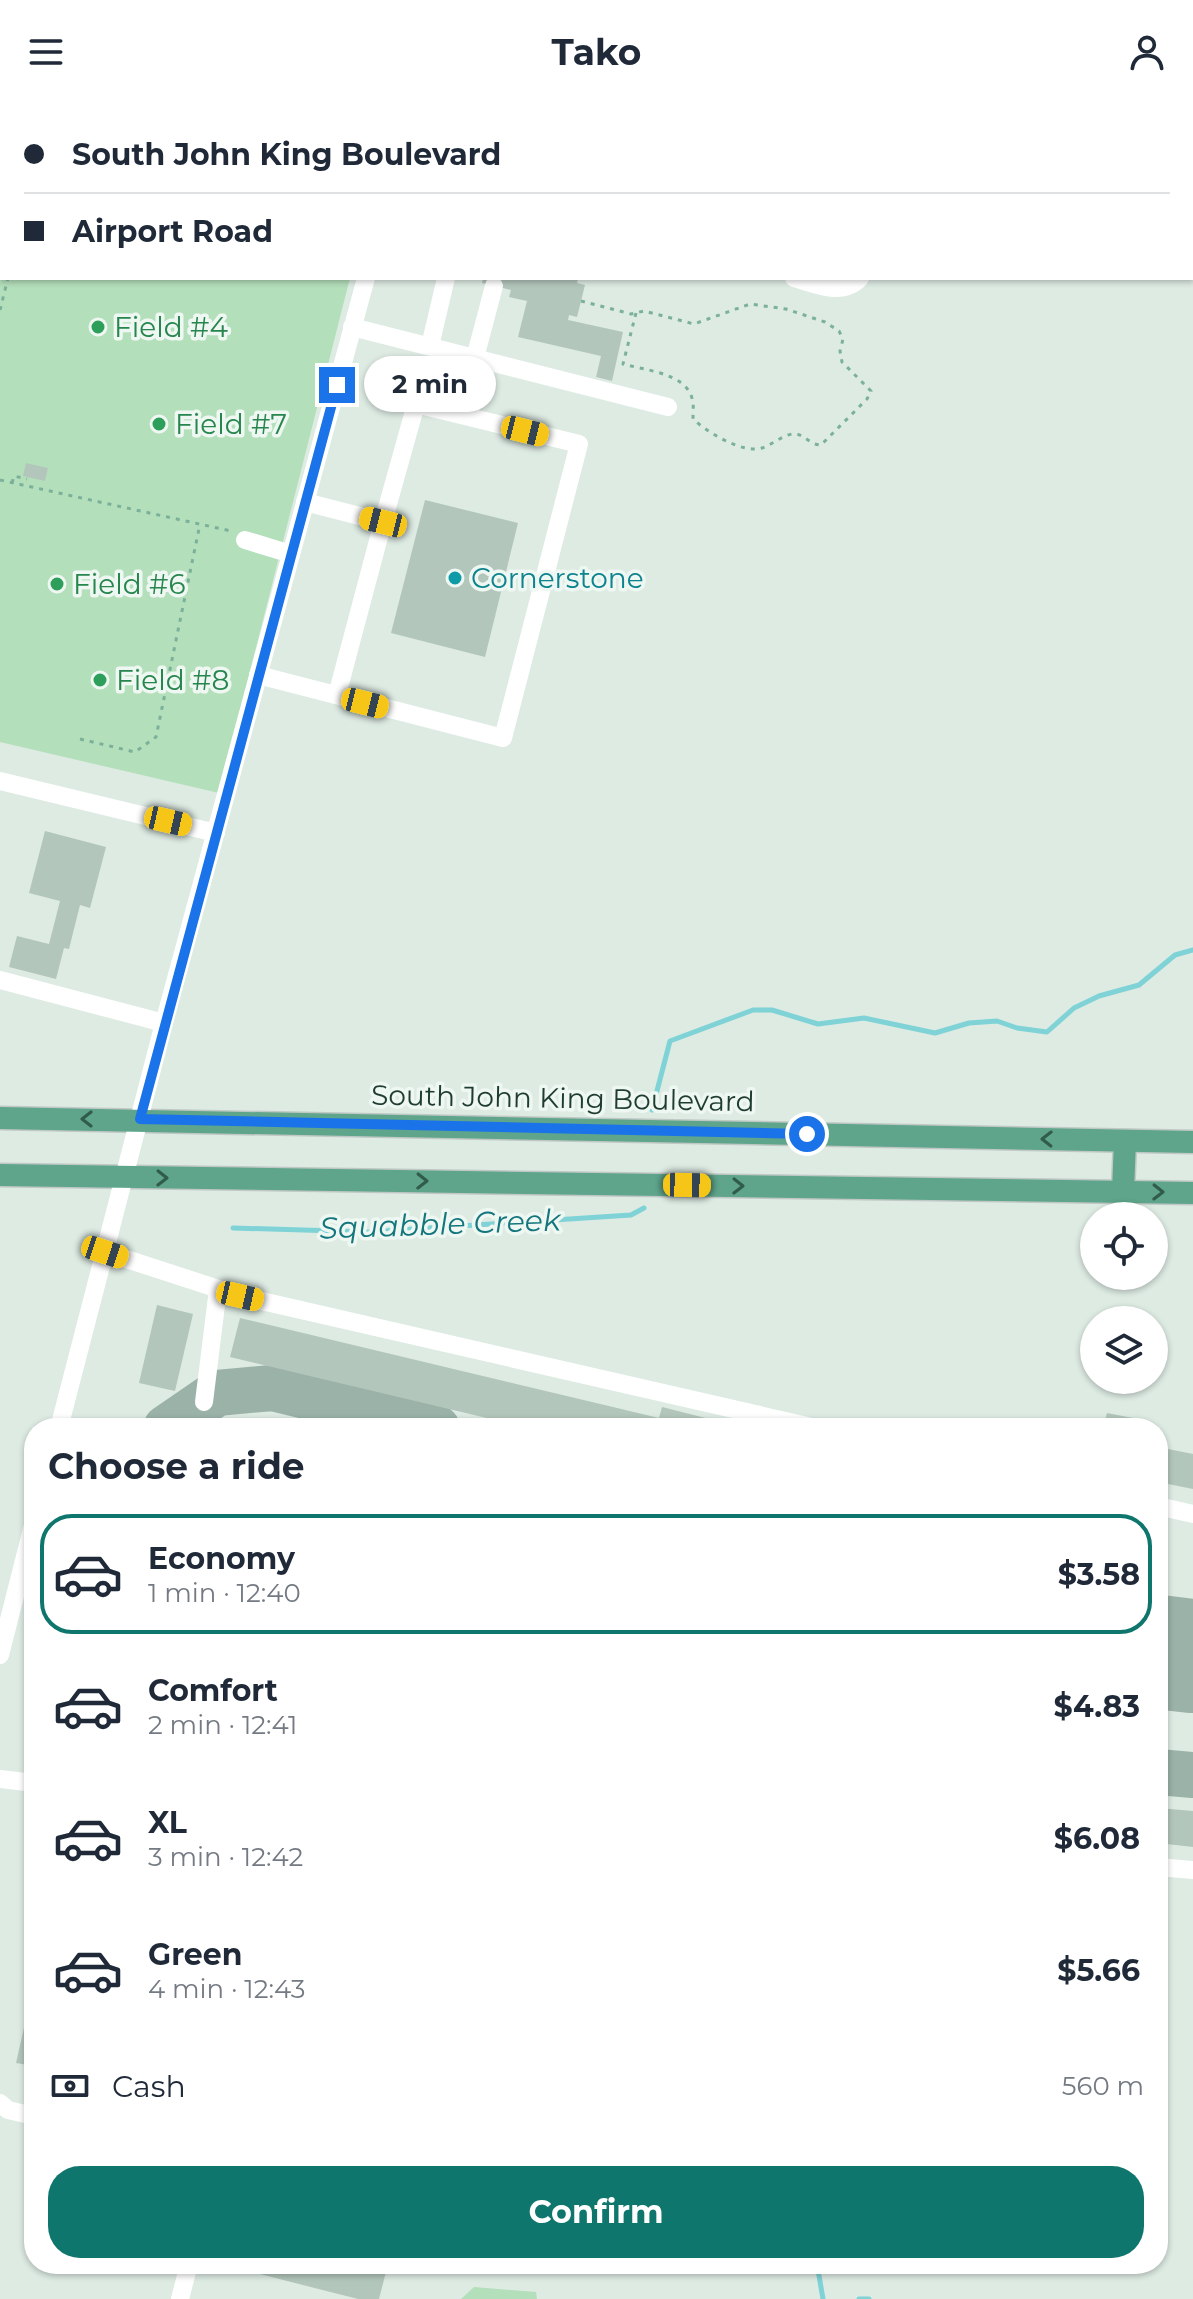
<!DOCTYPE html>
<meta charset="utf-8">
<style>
:root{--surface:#fff;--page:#f6f6f7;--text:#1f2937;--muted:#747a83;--line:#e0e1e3;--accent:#0f766e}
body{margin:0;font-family:Montserrat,sans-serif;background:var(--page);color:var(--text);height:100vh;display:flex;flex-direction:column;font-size:30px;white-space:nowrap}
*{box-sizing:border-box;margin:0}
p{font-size:26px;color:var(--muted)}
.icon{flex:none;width:44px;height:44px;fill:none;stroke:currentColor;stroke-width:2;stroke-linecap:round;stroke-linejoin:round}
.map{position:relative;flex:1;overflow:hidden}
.details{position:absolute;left:24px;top:1314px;width:1144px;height:856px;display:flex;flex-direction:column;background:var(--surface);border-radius:32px;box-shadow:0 2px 6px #0004}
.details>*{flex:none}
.banner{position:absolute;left:0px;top:0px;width:1194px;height:176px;box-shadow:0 2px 6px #0004;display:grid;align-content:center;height:176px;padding:0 24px;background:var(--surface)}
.fabs{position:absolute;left:1080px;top:1098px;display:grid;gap:16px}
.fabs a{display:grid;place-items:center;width:88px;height:88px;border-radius:50%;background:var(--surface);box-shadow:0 2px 6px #0004;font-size:40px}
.end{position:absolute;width:36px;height:36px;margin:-18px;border:10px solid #1a73e8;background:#fff;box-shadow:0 0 0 4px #fff}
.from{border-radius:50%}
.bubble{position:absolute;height:56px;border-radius:28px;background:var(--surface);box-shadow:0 2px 6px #0004;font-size:26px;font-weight:700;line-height:56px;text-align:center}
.car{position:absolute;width:24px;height:48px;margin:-24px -12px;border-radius:10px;box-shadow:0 0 6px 2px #0007;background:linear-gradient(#f5c518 24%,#345 0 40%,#f5c518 0 76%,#345 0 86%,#f5c518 0)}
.banner b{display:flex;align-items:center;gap:28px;height:76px;font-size:30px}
.banner b+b{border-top:2px solid var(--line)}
.banner i{width:20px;height:20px;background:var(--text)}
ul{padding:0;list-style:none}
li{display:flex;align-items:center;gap:24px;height:120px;margin:0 16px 12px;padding:0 8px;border:4px solid transparent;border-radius:32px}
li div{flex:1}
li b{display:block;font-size:30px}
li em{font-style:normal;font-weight:700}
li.selected{border-color:var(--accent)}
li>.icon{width:72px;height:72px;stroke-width:1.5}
h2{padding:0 24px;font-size:36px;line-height:96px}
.pay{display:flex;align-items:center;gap:20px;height:88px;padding:0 24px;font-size:30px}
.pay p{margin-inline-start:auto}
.primary-button{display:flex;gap:16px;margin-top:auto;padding:16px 24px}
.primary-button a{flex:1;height:92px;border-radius:32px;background:var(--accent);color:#fff;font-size:32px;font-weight:700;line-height:92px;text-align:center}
header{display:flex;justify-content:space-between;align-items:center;height:104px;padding:0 24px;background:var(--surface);font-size:36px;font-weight:700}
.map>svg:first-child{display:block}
.green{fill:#b4dfbb}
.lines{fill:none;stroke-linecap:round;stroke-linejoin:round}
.stream{stroke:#7fd2d6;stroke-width:5}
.taxiway{stroke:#9ab2a8;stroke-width:46}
.runway{stroke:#9ab2a8;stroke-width:114}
.building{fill:#b3c6bc}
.major-casing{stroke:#c0c8c5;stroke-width:25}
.path{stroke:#7bb19a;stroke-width:3;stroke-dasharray:4 6;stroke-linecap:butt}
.minor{stroke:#fff;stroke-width:18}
.major{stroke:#5ea58b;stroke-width:22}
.oneway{stroke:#315c4b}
.route{stroke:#1a73e8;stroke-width:10}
.leisure-dot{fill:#2e9e5b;stroke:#eef7f2;stroke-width:3}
.culture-dot{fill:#0f9aa8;stroke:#eef7f2;stroke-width:3}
.labels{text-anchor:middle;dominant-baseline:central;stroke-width:7;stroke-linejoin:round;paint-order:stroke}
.leisure-label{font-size:28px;fill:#27864d;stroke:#eef7f2;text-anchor:start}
.culture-label{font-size:28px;fill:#0d838f;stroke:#eef7f2;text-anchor:start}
.street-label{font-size:28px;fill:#1e3c30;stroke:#eef7f2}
.water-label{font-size:30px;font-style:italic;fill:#13767c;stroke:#eef7f2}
</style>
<header><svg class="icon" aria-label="menu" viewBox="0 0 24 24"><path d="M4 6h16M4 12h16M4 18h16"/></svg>Tako<svg class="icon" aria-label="person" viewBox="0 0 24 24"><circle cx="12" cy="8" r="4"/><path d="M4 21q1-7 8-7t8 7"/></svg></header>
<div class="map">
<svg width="1193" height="2195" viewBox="0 0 1193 2195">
<rect width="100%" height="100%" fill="#ddebe3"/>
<g class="green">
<path d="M0 0H394L2 2V174H350L219 689 0 638Z"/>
<path d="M474 2183 536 2188 537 2195H461Z"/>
</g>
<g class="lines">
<g class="stream">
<path d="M652 1006 670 937 753 906H772L818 920 864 914 935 929 969 919 997 917 1017 924 1047 928 1074 904 1099 892 1139 881 1175 851 1193 846"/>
<path d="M233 1124 369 1128 631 1111 644 1104"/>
<path d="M817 2160 823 2195"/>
<path d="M859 2195H869"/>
</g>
<g class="taxiway">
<path d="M166 1324 217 1289 272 1284 437 1324"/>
<path d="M1158 1668 1193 1671"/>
</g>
<path class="runway" d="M1158 1548 1193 1552"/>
</g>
<g class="building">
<path d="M483 174H578L577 179 585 181 577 213 569 211 568 216 623 228 612 277 596 273 601 252 518 233 527 197 509 193 511 186 482 179Z"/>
<path d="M26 359 48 364 45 377 23 372Z"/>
<path d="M425 396 518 419 485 553 391 529Z"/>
<path d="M45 727 106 743 90 804 80 801 69 845 64 844 56 875 9 863 17 832 49 840 60 797 29 789Z"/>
<path d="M157 1201 193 1210 175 1287 139 1279Z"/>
<path d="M240 1214 659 1314 662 1303 745 1324H529L230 1253Z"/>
<path d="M1107 1309 1143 1316 1142 1324H1103Z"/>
<path d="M1158 1343 1193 1350V1385L1158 1378Z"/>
<path d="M32 1602H34V1636L28 1635Z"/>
<path d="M1158 1704 1193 1707V1743L1158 1739Z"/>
<path d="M33 1884H34V1962L16 1959Z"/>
<path d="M220 2160H388L379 2195H358Z"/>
</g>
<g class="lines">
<g class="major-casing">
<g id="major">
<path d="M0 1014 1193 1038"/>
<path d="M0 1071 1193 1089"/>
<path d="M1123 1087 1125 1037"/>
</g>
</g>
<g class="path">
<path d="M581 197 631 210 644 207 694 220 750 200 786 205 825 218 839 227 843 235 840 247 842 258 871 287 867 295 821 341C809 341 803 328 792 330 781 332 772 341 762 344 742 350 707 328 693 315 693 308 694 300 692 294 685 269 644 266 623 260L636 209"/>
<path d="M0 206 8 174"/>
<path d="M0 376 231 427"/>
<path d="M12 379 14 372 27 375"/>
<path d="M80 635 135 648 156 633 200 420"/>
</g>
<g class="minor">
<path d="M860 0 868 2"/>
<path d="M412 2 413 0"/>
<path d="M761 2V0"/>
<path d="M794 174C816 180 842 193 860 174"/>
<path d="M352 223 668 303"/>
<path d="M430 242 446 174"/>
<path d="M475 254 494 182"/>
<path d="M245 436 291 450"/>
<path d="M258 571 503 634 579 340 416 300 383 418 305 398"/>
<path d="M337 591 383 418"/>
<path d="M0 677 216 729"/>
<path d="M0 876 164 919"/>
<path d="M105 1148 240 1192 816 1324"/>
<path d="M204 1298 218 1185"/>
<path d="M59 1324 164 919 366 174"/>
<path d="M1158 1402 1193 1410"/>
<path d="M0 1551 34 1417"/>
<path d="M0 1675 34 1679"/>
<path d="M1158 1763 1193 1766"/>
<path d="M0 1999 8 2006 34 2012"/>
<path d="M180 2195 189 2160"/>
</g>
<use href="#major" class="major"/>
</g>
<defs><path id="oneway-chevron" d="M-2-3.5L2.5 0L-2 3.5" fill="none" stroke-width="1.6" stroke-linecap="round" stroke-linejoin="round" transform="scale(2)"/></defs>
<g class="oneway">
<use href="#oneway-chevron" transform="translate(87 1015) rotate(-180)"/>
<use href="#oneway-chevron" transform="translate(1047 1035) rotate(-179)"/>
<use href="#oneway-chevron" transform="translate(162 1074) rotate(1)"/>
<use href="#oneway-chevron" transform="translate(422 1077) rotate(1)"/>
<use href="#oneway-chevron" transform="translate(738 1082) rotate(1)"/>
<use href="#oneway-chevron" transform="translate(1158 1088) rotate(1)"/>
</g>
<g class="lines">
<path class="route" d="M337 281 140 1015 807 1030"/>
</g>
<g class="leisure-dot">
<circle cx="98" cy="223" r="8"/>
<circle cx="159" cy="320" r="8"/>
<circle cx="57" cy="480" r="8"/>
<circle cx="100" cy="576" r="8"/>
</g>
<circle class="culture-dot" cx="455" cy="474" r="8"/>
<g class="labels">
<g class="leisure-label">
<text x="114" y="223">Field #4</text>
<text x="175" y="320">Field #7</text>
<text x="73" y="480">Field #6</text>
<text x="116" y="576">Field #8</text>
</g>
<g class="culture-label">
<text x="471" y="474">Cornerstone</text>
</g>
<g class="street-label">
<text transform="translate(563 994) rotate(1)">South John King Boulevard</text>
</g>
<g class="water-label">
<text transform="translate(440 1120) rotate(-2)">Squabble Creek</text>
</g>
</g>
</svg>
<div class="fabs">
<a><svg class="icon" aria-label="locate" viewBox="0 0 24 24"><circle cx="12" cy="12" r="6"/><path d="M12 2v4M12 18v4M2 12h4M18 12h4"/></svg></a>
<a><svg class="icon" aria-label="layers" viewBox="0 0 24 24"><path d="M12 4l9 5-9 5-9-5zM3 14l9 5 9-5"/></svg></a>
</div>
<i class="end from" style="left:807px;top:1030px"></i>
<i class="end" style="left:337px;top:281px"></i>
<div class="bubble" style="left:364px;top:252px;width:132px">2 min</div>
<i class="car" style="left:525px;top:327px;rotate:104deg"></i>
<i class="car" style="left:383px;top:418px;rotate:284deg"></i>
<i class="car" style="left:365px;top:599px;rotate:104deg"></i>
<i class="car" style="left:168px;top:717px;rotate:103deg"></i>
<i class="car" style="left:687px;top:1081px;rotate:91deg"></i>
<i class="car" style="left:105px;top:1148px;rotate:108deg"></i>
<i class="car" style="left:240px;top:1192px;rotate:103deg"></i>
<div class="banner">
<b><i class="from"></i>South John King Boulevard</b>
<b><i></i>Airport Road</b>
</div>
<section class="details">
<h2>Choose a ride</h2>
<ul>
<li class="selected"><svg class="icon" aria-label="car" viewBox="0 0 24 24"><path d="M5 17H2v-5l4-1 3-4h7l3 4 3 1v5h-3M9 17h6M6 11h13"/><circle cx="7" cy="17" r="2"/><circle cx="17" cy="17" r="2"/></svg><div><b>Economy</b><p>1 min · 12:40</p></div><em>$3.58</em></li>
<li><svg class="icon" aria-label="car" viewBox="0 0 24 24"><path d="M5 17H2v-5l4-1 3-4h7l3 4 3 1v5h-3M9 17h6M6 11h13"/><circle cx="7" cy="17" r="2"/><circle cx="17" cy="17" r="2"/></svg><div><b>Comfort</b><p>2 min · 12:41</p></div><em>$4.83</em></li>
<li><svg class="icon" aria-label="car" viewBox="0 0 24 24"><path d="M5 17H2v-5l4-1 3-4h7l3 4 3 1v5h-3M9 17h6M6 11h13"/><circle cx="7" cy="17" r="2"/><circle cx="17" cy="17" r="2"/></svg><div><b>XL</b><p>3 min · 12:42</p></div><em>$6.08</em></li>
<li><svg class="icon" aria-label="car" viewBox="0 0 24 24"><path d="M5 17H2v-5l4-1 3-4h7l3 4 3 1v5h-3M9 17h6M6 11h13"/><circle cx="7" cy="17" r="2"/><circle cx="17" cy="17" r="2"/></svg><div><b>Green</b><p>4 min · 12:43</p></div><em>$5.66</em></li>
</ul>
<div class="pay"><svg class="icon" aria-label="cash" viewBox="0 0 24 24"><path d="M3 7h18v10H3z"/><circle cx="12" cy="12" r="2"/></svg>Cash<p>560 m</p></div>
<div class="primary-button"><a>Confirm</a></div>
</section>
</div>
